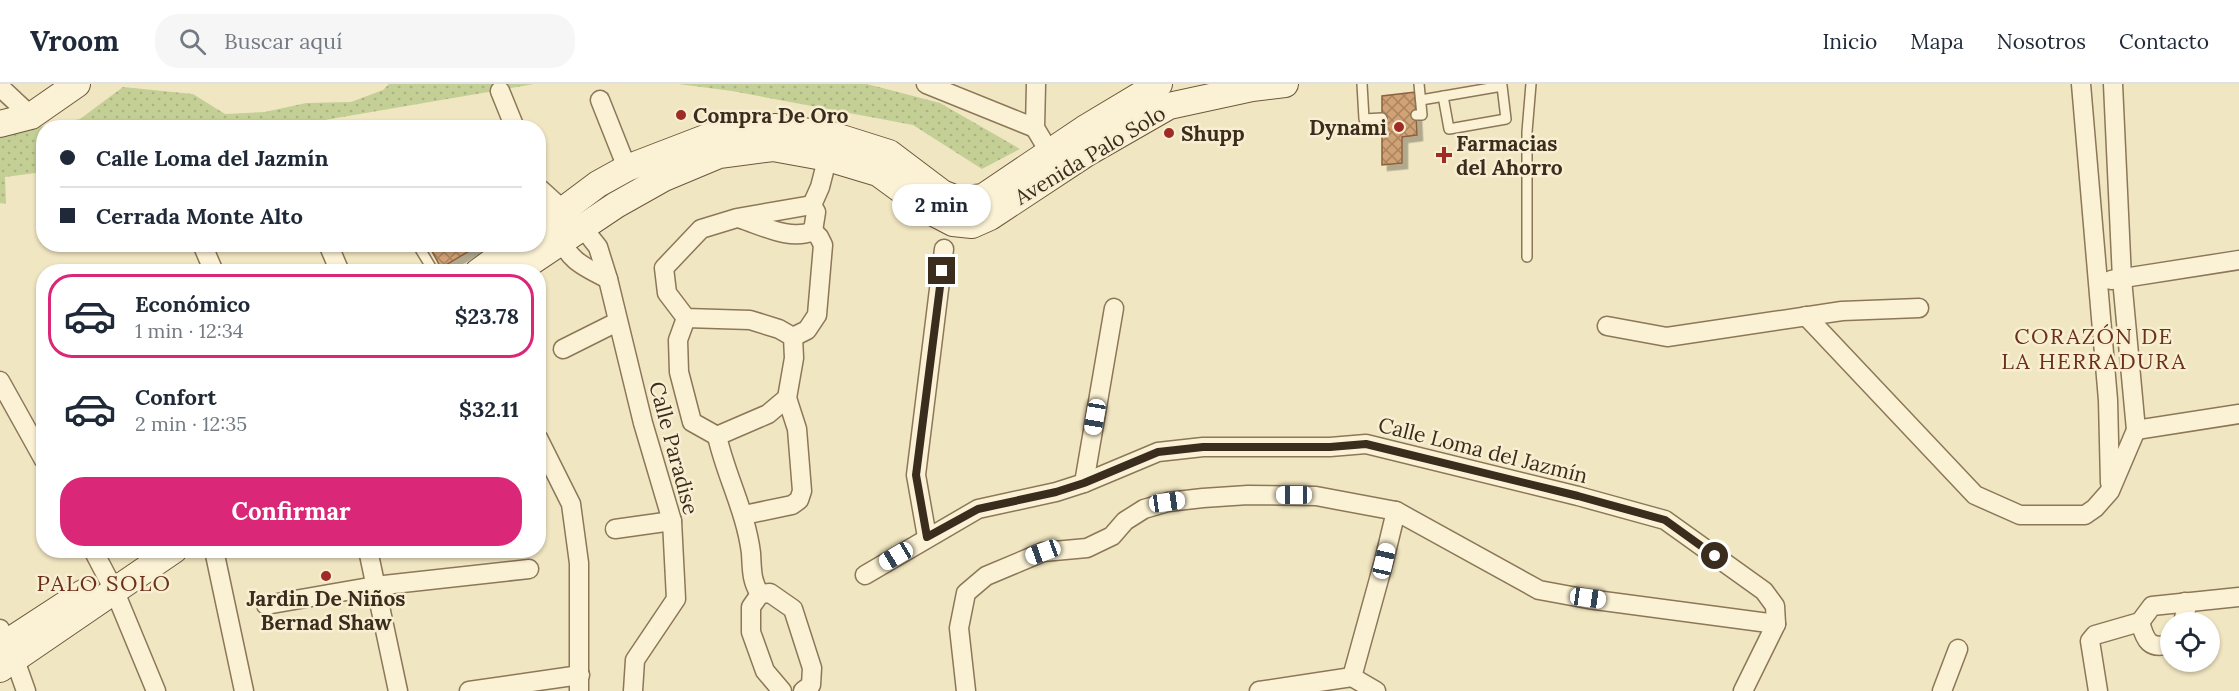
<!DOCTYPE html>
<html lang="es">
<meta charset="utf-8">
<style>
:root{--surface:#fff;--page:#f6f6f7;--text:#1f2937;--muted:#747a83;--line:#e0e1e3;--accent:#db2777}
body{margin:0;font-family:Lora,serif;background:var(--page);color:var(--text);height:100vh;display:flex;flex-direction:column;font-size:22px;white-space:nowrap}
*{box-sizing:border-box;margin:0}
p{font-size:20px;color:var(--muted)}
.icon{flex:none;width:33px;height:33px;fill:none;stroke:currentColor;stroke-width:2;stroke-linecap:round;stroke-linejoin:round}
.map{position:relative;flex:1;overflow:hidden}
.panel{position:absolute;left:36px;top:180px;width:510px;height:294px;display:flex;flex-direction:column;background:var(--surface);border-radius:24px;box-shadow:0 2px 4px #0004}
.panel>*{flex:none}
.top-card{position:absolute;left:36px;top:36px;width:510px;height:132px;border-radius:24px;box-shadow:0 2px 4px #0004;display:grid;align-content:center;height:132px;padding:0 24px;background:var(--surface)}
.tools{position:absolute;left:2160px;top:528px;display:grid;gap:12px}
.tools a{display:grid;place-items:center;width:60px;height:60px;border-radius:50%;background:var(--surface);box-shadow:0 2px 4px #0004;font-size:30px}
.end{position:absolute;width:27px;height:27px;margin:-14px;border:8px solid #3a2d1d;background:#fff;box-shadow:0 0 0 3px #fff}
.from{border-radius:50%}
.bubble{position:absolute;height:42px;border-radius:21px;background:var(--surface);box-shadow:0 2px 4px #0004;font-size:20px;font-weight:800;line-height:42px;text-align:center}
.car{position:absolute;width:18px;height:36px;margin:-18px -9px;border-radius:8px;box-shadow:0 0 4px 2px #0007;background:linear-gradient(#fff 24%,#345 0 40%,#fff 0 76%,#345 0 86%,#fff 0)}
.top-card b{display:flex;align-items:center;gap:21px;height:57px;font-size:22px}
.top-card b+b{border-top:2px solid var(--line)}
.top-card i{width:15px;height:15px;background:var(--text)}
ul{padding:10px 0 0;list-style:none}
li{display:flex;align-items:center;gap:18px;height:84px;margin:0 12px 9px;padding:0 12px;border:3px solid transparent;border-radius:24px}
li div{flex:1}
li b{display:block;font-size:22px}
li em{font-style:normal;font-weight:800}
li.current{border-color:var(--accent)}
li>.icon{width:54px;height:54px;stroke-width:1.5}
.button{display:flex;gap:12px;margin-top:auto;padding:12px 24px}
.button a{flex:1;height:69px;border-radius:24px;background:var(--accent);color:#fff;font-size:24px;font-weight:800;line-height:69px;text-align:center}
header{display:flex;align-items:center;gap:36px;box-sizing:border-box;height:84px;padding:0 30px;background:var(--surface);border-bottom:2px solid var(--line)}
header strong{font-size:28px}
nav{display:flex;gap:33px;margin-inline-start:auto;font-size:21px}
.search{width:420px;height:54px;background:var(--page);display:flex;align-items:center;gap:15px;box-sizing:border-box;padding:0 21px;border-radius:24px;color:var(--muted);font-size:22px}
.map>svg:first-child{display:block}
.grass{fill:url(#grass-dots)}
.building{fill:url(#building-cross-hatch);stroke:#8c623c;stroke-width:1.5;filter:url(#shadow)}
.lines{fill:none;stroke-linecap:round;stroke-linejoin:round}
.service-casing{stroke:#8c7758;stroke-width:12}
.minor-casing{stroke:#8c7758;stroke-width:21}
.secondary-casing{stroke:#6d583b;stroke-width:28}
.service{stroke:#fbf2d5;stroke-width:9}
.minor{stroke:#fbf2d5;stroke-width:18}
.secondary{stroke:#fbf2d5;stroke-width:26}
.route{stroke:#3a2d1d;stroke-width:8}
.poi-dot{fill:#9e2c24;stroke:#f8efd2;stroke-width:2}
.labels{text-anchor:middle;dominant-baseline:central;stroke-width:5;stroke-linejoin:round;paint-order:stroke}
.poi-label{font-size:21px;font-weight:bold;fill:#3a2d1d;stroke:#f8efd2;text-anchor:start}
.street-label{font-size:21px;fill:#3a2d1d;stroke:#f8efd2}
.neighbourhood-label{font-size:22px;letter-spacing:1.5px;fill:#6a301a;stroke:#f8efd2}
</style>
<header>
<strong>Vroom</strong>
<div class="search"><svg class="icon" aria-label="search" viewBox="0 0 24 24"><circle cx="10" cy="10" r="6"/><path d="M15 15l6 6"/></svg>Buscar aquí</div>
<nav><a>Inicio</a><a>Mapa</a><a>Nosotros</a><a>Contacto</a></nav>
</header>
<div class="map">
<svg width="2239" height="607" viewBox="0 0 2239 607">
<defs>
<pattern id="grass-dots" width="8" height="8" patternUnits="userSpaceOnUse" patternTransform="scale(1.5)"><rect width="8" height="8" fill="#c4cf95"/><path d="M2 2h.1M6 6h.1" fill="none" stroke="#a9b280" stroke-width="1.8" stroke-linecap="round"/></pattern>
<pattern id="building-cross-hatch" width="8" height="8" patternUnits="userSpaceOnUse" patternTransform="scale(1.5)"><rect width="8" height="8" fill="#d1a275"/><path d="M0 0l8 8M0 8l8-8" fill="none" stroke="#ab845f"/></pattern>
<filter id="shadow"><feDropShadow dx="5.5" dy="5.5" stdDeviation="0" flood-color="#0004"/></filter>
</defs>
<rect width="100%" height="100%" fill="#f1e6c2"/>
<g class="grass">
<path d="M389 0H534L284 43 44 44 43 88 5 93 6 120 0 119V44L38 43 80 35 123 3 193 10 225 30 265 28 306 19 351 18 383 6Z"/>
<path d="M678 0H867L940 19 1020 65 982 85 913 41 732 7Z"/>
</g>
<g class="building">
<path d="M1415 8 1417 51 1402 53V79L1382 81V12Z"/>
<path d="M428 160H481L441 184Z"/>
</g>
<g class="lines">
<g class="service-casing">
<g id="service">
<path d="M1362 0 1364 35 1382 34"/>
<path d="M1421 16 1502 2 1506 35 1449 45 1443 12"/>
<path d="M1416 31H1422L1419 0"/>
<path d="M417 160 434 188"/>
<path d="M1527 173V48L1531 0"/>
</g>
</g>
<g class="minor-casing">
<g id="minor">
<path d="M926 0 1035 44"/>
<path d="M1036 0 1035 44 1050 69"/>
<path d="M2081 0 2108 316 2110 399"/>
<path d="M0 3 31 32"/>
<path d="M500 7 515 44"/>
<path d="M600 16 627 84"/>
<path d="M540 105 583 144 598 163 608 195 643 339 672 437 676 515 635 576 633 607"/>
<path d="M741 135C763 142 791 157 813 147L816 128 812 121 820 103 830 64"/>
<path d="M556 148C570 177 580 181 608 195"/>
<path d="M202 160 214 188"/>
<path d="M328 160 340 188"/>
<path d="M2111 196 2239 176"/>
<path d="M1806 232 1975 411 2020 431H2085L2095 424 2110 407 2136 346 2122 195 2113 0"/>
<path d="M686 234 678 256 679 288 692 338 717 352"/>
<path d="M1607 242 1667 253 1842 227 1919 224"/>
<path d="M793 253 807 246 817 231 823 161 819 153 813 147"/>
<path d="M563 265 617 238"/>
<path d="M0 297 44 376"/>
<path d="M2136 346 2239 330"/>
<path d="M717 352 768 330 787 314 794 274 793 253 779 245 750 236 686 234 667 209 664 184 701 145 737 134 812 121"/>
<path d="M717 352C726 392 746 428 751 469 752 484 751 497 760 510L770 509 793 525 812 584 811 601 803 607"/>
<path d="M538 354 571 420 579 479V607"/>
<path d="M1084 399 1114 224"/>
<path d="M744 431 792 421 799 416 802 407 797 345 787 314"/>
<path d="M615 445 672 437"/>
<path d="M927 453 916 391 944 165"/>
<path d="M93 466 115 508 156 607"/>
<path d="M214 466 244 607"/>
<path d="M368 466 398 607"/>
<path d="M865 491 978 425 1056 408 1084 399 1158 368 1203 363H1330L1366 360 1578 412 1665 436 1764 507 1775 522 1776 540 1743 607"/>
<path d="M760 510 751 523V548L765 587 782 607"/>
<path d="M266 521 375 502 529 485"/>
<path d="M2140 538C2145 556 2149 566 2170 560"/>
<path d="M2183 538 2186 526 2185 518"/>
<path d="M0 545 15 576 26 607"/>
<path d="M1352 593 1384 477 1396 427"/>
<path d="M469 607 580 591"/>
<path d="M966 607 959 544 966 509 986 492 1043 468 1087 464 1112 452 1125 437 1144 425 1168 418 1203 414 1248 411 1316 412 1396 427 1539 506 1588 515 1776 540"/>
<path d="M1259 607 1352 593 1376 607"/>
<path d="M1942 607 1958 565"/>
<path d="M2098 607 2090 557 2095 551 2140 538 2152 522 2239 513"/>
</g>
</g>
<g class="secondary-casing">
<g id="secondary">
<path d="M0 40 31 32 77 0"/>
<path d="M538 145 598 100 627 84 713 51 776 43 832 51 889 69 942 109 959 116 983 113 1084 45 1159 0"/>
<path d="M478 188 517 160"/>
<path d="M516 188 616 121 664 94 719 71 773 64 828 74 878 89 930 127 953 139 972 141 990 133 1087 69 1169 22 1252 4 1285 0"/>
<path d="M0 563 83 509"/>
<path d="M0 585 174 466"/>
</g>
</g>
<use href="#service" class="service"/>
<use href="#minor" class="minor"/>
<use href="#secondary" class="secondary"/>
</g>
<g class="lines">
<path class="route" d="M942 187 916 391 927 453 978 425 1056 408 1084 399 1158 368 1203 363H1330L1366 360 1578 412 1665 436 1715 472"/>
</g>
<g class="poi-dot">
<circle cx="681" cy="31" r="6"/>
<circle cx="1399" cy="43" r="6"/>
<circle cx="1169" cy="49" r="6"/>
<path d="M1441 62h6v6h6v6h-6v6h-6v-6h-6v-6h6z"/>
<circle cx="326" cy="492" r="6"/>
</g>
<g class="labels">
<g class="poi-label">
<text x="693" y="31">Compra De Oro</text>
<text x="1387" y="43" text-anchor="end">Dynami</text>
<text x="1181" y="49">Shupp</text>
<text x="1456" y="59">Farmacias<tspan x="1456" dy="24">del Ahorro</tspan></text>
<text x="326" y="514" text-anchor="middle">Jardin De Niños<tspan x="326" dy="24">Bernad Shaw</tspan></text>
</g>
<g class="street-label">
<text transform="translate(1090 71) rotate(-31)">Avenida Palo Solo</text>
<text transform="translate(674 364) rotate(75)">Calle Paradise</text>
<text transform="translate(1483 366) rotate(14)">Calle Loma del Jazmín</text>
</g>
<g class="neighbourhood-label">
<text x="2094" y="252">CORAZÓN DE<tspan x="2094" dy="25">LA HERRADURA</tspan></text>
<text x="104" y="499">PALO SOLO</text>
</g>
</g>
</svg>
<div class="tools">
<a><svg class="icon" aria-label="locate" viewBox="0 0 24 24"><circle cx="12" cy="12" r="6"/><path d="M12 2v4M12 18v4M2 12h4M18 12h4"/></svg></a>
</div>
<i class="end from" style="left:1715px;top:472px"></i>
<i class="end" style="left:942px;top:187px"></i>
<div class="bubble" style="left:892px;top:100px;width:99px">2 min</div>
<i class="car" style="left:1095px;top:333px;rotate:190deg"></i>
<i class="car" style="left:1294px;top:411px;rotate:270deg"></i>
<i class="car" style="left:1167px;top:418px;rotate:82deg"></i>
<i class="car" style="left:1043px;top:468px;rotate:250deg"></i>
<i class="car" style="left:896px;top:472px;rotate:239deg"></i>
<i class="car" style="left:1384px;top:477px;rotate:13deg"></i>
<i class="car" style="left:1588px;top:514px;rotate:98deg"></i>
<div class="top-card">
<b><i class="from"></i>Calle Loma del Jazmín</b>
<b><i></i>Cerrada Monte Alto</b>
</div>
<section class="panel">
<ul>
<li class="current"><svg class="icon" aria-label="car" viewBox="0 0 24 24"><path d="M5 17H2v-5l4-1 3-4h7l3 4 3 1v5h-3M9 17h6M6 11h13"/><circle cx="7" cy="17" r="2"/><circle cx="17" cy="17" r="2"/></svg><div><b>Económico</b><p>1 min · 12:34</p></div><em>$23.78</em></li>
<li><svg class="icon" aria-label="car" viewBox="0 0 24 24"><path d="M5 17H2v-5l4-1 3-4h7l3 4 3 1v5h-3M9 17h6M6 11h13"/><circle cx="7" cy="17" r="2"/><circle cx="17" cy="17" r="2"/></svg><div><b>Confort</b><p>2 min · 12:35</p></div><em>$32.11</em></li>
</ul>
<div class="button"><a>Confirmar</a></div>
</section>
</div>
